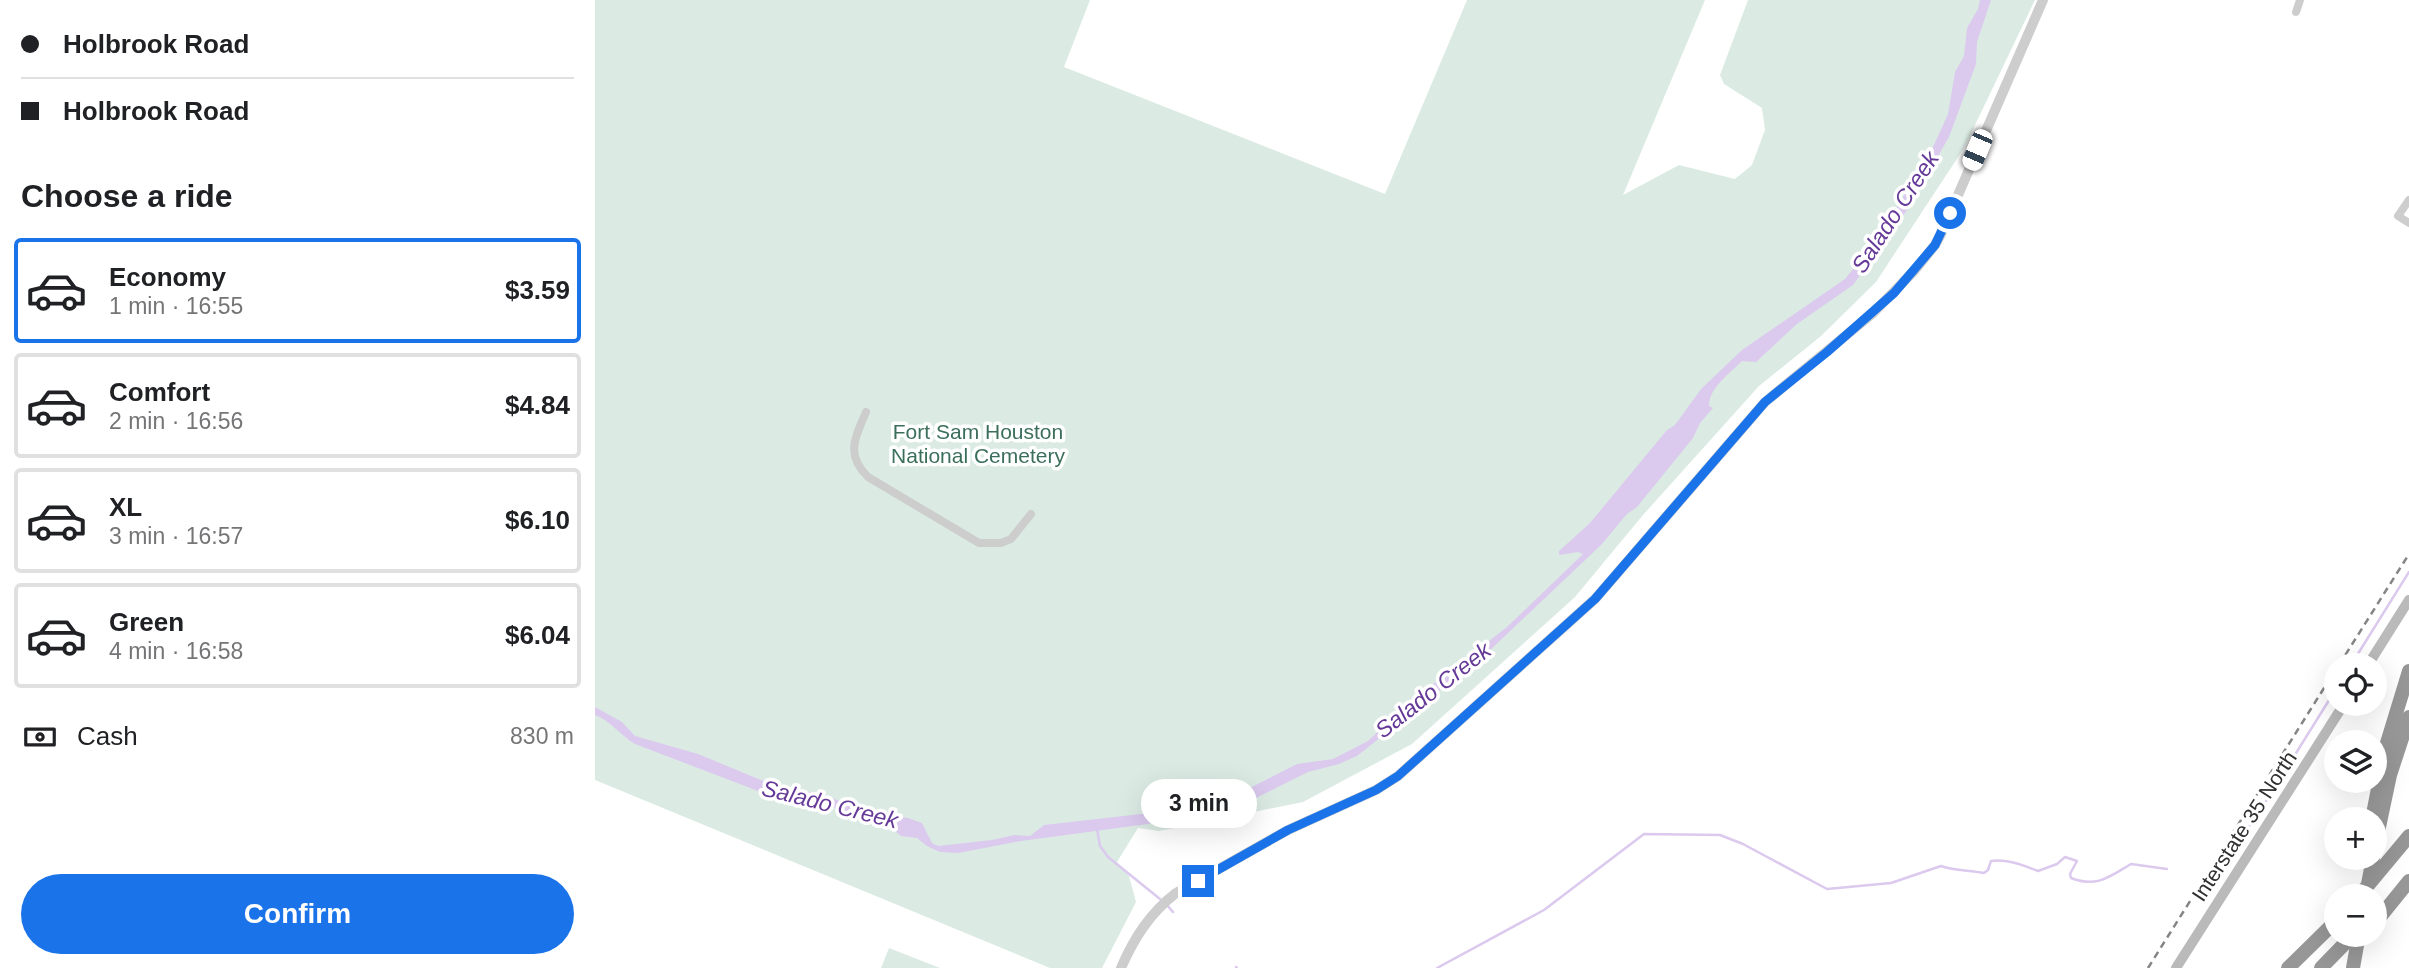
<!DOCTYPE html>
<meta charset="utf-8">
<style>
:root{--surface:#fff;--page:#f6f6f6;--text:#202124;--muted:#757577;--line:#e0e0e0;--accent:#1a73e8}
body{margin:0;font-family:Helvetica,sans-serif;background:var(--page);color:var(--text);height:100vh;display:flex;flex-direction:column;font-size:26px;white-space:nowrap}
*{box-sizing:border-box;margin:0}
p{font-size:23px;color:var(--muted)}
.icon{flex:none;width:38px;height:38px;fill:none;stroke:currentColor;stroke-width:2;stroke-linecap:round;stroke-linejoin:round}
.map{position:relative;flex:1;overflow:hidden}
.drawer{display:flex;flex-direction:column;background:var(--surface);width:595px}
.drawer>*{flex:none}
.guide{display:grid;align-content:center;height:154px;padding:0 21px;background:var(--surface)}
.fabs{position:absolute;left:1729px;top:653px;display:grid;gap:14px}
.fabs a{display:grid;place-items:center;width:63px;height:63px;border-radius:50%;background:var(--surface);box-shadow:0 7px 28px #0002;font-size:35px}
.end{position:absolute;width:32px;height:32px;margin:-16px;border:9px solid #1a73e8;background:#fff;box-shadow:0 0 0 4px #fff}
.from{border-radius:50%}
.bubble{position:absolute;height:49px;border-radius:24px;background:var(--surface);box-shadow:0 7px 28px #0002;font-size:23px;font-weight:800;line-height:49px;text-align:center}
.car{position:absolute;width:21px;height:42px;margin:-21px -10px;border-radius:9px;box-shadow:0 0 5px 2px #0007;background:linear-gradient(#fff 24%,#345 0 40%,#fff 0 76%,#345 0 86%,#fff 0)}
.guide b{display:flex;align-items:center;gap:24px;height:66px;font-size:26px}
.guide b+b{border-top:2px solid var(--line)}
.guide i{width:18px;height:18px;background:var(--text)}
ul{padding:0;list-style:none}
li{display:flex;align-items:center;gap:21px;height:105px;margin:0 14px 10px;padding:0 7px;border:4px solid var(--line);border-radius:7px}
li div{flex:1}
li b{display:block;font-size:26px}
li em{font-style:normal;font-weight:800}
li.selected{border-color:var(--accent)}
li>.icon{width:63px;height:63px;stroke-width:1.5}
h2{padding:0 21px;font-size:32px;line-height:84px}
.pay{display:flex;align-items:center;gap:18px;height:77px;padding:0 21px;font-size:26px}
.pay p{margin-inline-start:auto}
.cta{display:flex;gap:14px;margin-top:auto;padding:14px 21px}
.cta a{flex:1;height:80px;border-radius:42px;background:var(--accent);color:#fff;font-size:28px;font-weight:800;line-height:80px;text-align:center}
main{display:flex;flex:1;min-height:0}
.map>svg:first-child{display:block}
.green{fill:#dbebe4}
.water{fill:#dbc9ee}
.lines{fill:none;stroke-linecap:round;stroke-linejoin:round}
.stream{stroke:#dbc9ee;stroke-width:2.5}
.minor{stroke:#cdcdcd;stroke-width:8}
.tertiary{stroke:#cdcdcd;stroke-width:10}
.secondary{stroke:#bababa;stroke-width:10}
.motorway{stroke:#979797;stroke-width:14}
.rail{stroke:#858585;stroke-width:2.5;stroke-dasharray:7 5;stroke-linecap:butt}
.route{stroke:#1a73e8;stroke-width:9}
.labels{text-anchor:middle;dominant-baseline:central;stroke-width:7;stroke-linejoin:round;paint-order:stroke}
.park-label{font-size:21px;fill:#3b6f5b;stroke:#fff}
.street-label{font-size:21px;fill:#303030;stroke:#fff}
.water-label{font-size:23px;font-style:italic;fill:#653998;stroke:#fff}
</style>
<main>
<section class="drawer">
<div class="guide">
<b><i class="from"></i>Holbrook Road</b>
<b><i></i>Holbrook Road</b>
</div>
<h2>Choose a ride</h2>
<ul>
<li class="selected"><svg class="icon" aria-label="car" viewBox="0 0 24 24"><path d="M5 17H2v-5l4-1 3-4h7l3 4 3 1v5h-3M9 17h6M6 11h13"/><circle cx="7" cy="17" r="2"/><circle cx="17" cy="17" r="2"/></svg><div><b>Economy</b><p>1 min · 16:55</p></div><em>$3.59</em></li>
<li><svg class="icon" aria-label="car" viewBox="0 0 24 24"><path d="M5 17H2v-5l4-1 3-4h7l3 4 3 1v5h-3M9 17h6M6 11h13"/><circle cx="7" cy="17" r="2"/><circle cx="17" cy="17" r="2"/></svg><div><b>Comfort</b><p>2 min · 16:56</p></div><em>$4.84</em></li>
<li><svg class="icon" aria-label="car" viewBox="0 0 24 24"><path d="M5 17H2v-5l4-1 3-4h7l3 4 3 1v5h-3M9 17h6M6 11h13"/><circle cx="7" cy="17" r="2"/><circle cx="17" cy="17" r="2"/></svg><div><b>XL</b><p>3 min · 16:57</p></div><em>$6.10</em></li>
<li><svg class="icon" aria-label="car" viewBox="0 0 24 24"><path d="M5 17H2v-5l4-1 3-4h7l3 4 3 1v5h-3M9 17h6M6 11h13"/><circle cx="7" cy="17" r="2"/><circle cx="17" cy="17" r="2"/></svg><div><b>Green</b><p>4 min · 16:58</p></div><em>$6.04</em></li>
</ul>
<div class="pay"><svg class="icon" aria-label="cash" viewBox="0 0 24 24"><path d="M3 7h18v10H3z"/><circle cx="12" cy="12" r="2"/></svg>Cash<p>830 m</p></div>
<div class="cta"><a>Confirm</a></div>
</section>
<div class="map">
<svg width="1814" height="968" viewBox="0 0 1814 968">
<rect width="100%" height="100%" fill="#fff"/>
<g class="green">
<path d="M0 0H495L469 67 790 194 872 0H1110L1028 195 1084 165 1140 179 1157 165 1170 130 1167 108 1129 84 1125 75 1153 0H1440L1369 148 1281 282 1226 336 1164 386 1048 515 980 597 817 744 708 802 564 831 543 828 522 862 534 876 541 902 507 968H455L0 780Z"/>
<path d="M294 948 345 968H286Z"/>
</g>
<path class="water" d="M1385 0H1396L1382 42 1381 64 1354 137 1312 210 1258 285 1202 324 1161 362 1147 361C1134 374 1114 388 1114 406L1118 408 1105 423 1098 438 1042 507 1032 514 1006 545 893 652 762 756 744 764 713 772 647 805 575 821 570 819 553 824 426 841 363 853 345 852 332 846 322 838 306 836 291 824H281L219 800 171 794 40 744C25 735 16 721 0 715V707L27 722 40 736 103 754 185 788 228 794 270 812 313 818 327 823 337 843 343 846 397 840 419 835 435 836 449 825 599 808 653 789 702 764 738 759 773 741 809 707 912 627 988 554 983 552 964 555V551L995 523 1072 430 1080 425 1106 389 1147 350 1250 279 1286 234 1339 145 1353 114 1360 72 1369 56 1372 28 1383 9Z"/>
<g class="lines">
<g class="stream">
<path d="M1756 665 1814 572"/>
<path d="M502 829 505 846 513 857 565 899"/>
<path d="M1612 883 1616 884 1673 798 1741 689"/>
<path d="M572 905 578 912"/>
<path d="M641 967 642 968"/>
<path d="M842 968 949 910 1049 834 1125 835 1148 844 1232 889 1296 883 1346 866C1360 871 1374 870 1389 873L1393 870 1396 861C1413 859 1427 865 1443 871L1462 864 1470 857 1482 861 1475 874 1476 878C1502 888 1514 877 1536 864L1572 869"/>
</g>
<g class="minor">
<path d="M1701 12 1705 0"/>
<path d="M1814 200 1803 216 1814 223"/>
<path d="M271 412C260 438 250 454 273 477L384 543H406L416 539 436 514"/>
</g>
<path class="tertiary" d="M526 968C539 938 555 913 581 893L693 830 781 790 803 776 1000 599 1170 402 1277 314 1320 270 1340 245 1346 234 1448 0"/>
<g class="secondary">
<path d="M1773 665 1814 600"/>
<path d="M1581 968 1749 704"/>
</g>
<g class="motorway">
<path d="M1777 819 1792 743 1814 671"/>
<path d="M1780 846 1795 775 1814 717"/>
<path d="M1773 884 1778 858"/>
<path d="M1764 896 1814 836"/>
<path d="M1780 923 1814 881"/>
<path d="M1693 968 1741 921"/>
<path d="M1726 968 1759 934"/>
<path d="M1758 968 1764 934"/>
</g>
<g class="rail">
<path d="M1744 665 1814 554"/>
<path d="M1553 968 1741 669"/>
</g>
</g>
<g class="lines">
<path class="route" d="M603 881 693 830 781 790 803 776 1000 599 1170 402 1232 352 1299 293 1340 245 1355 213"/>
</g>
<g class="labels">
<g class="park-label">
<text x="383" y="431">Fort Sam Houston<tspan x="383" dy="24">National Cemetery</tspan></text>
</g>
<g class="street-label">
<text transform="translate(1649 826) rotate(-57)">Interstate 35 North</text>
</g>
<g class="water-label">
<text transform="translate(1300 212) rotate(-57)">Salado Creek</text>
<text transform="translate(838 690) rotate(-38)">Salado Creek</text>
<text transform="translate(235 804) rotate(14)">Salado Creek</text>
</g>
</g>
</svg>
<div class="fabs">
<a><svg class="icon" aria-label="locate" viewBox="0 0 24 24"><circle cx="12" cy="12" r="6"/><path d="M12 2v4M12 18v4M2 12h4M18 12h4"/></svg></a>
<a><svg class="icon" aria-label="layers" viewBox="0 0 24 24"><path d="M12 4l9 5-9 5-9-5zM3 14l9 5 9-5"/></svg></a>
<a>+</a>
<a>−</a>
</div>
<i class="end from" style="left:1355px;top:213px"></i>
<i class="end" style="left:603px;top:881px"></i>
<div class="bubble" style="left:546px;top:779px;width:116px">3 min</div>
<i class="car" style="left:1382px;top:150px;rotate:203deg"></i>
</div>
</main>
